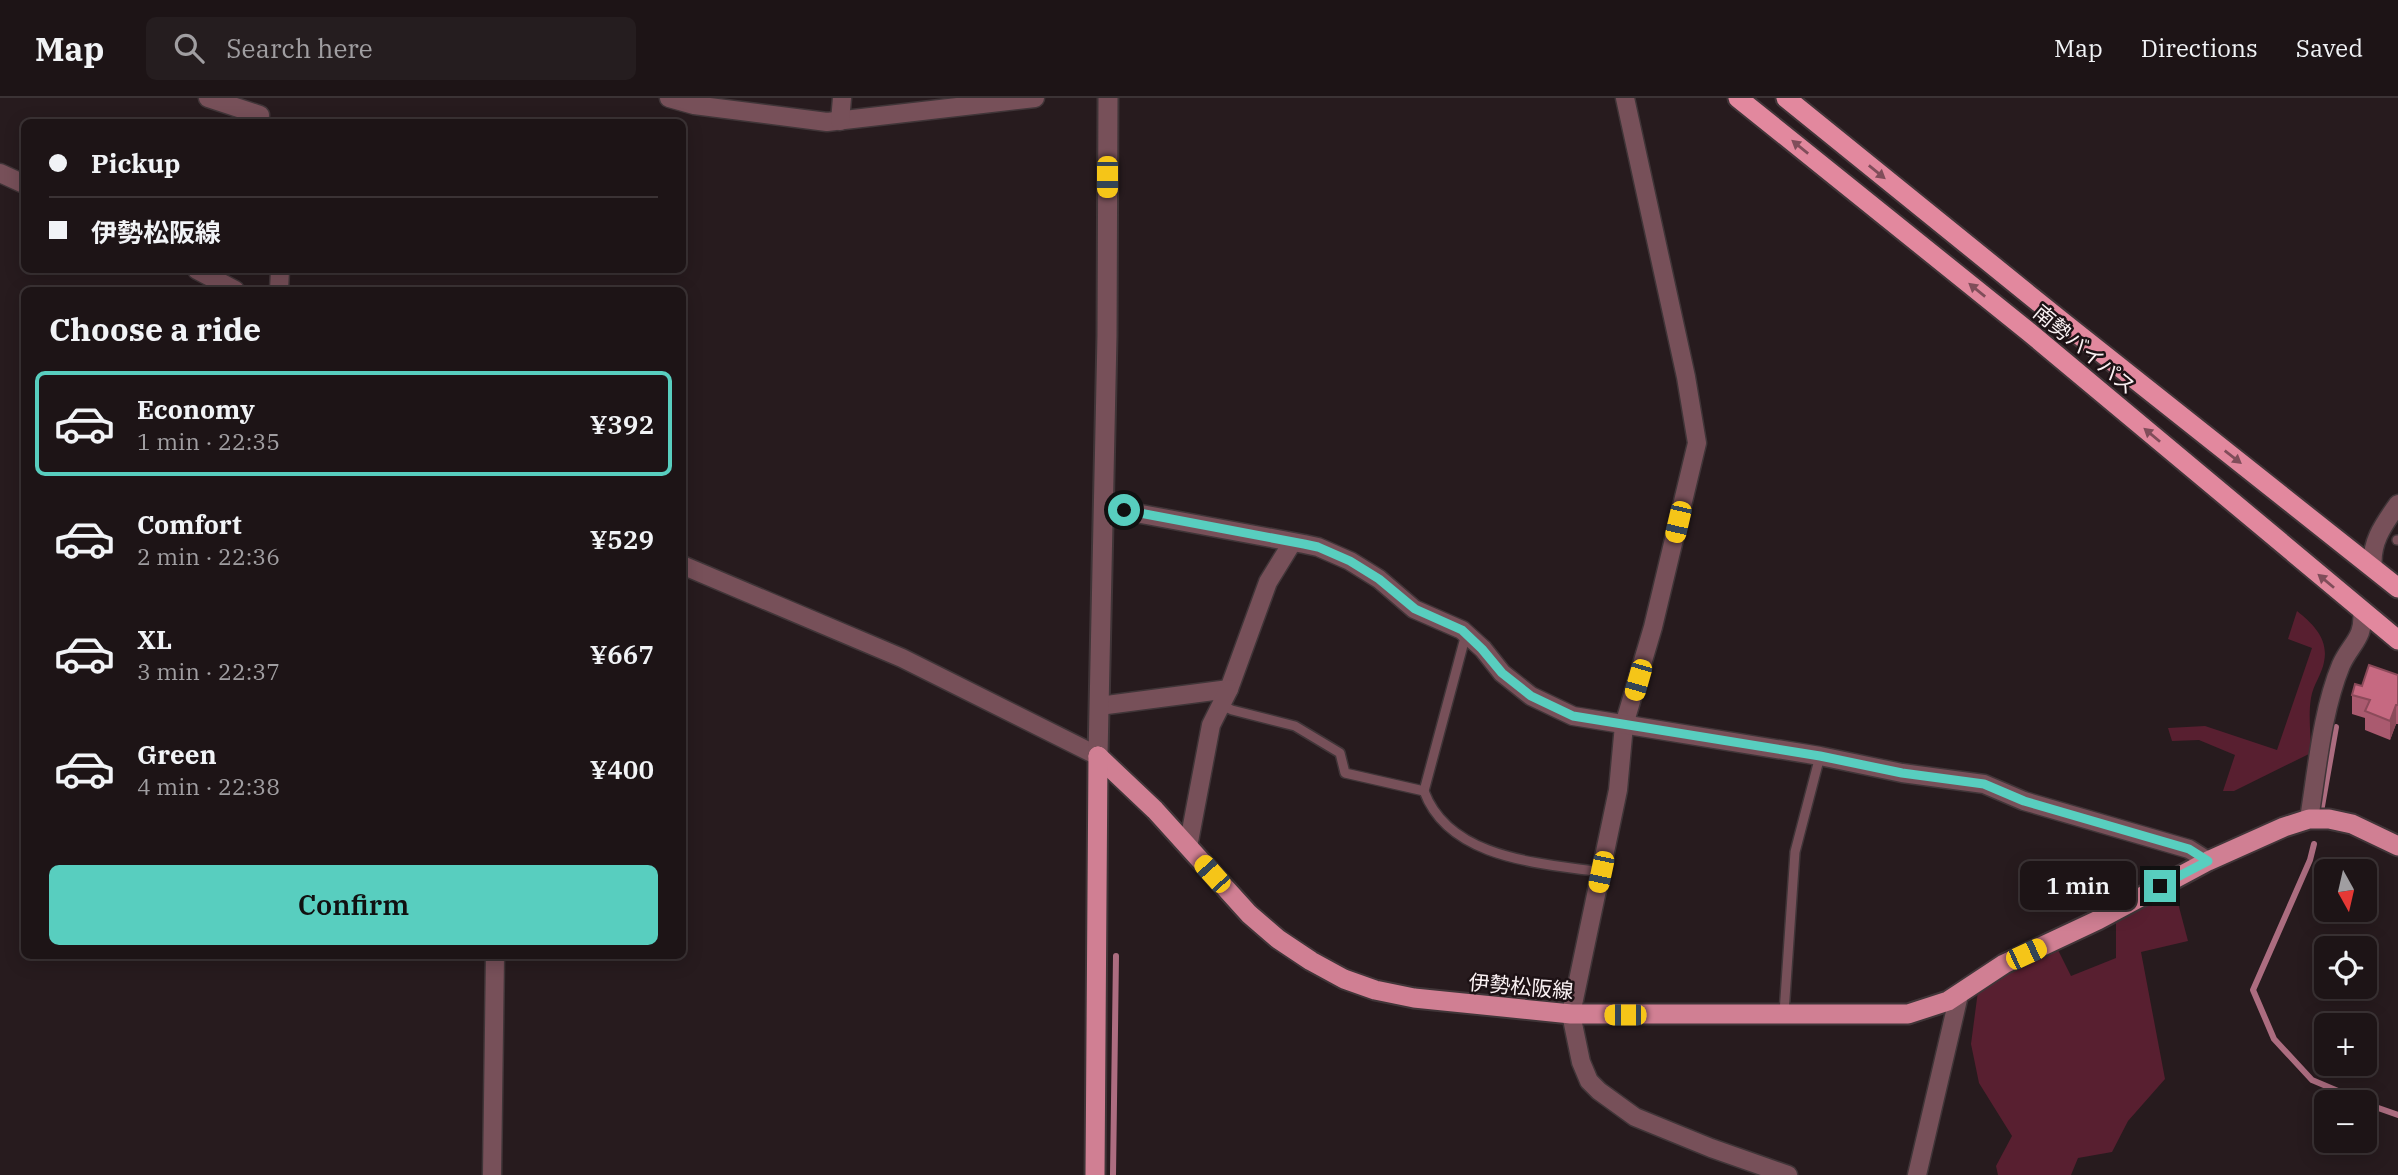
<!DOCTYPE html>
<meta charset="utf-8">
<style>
:root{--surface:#1d1416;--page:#251d1f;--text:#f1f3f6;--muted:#a09ea1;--line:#3b3335;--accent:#58cebf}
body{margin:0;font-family:"IBM Plex Serif","Noto Sans JP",serif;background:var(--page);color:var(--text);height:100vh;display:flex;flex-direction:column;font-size:26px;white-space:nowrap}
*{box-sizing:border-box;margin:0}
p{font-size:23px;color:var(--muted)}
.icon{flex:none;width:38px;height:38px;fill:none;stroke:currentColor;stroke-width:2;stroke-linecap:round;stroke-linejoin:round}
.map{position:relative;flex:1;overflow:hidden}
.drawer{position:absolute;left:21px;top:189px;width:665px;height:672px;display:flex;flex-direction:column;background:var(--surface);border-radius:10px;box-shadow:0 4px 18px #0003,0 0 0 2px var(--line)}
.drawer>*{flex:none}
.banner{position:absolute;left:21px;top:21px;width:665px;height:154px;border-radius:10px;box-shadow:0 4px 18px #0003,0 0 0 2px var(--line);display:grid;align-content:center;height:154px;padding:0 28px;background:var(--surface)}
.needle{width:46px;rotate:172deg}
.fabs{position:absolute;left:2314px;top:761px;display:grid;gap:14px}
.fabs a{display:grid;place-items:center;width:63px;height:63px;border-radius:10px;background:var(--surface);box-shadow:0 4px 18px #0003,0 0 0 2px var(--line);font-size:35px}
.end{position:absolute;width:32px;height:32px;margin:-16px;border:9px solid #58cebf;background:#111;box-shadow:0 0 0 4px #111}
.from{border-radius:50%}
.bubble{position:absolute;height:49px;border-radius:10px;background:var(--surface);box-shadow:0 4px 18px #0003,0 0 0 2px var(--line);font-size:23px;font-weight:600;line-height:49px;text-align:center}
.car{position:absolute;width:21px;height:42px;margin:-21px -10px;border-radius:9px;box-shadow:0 0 5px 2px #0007;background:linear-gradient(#f5c518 24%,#345 0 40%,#f5c518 0 76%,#345 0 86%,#f5c518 0)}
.banner b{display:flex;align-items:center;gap:24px;height:66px;font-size:26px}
.banner b+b{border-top:2px solid var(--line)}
.banner i{width:18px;height:18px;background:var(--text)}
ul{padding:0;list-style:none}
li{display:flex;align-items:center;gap:21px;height:105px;margin:0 14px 10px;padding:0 14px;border:4px solid transparent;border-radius:10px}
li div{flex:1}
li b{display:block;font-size:26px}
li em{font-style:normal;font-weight:600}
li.current{border-color:var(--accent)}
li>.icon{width:63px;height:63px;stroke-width:1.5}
h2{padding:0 28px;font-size:32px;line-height:84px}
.action{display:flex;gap:14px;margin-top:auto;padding:14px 28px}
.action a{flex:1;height:80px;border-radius:10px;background:var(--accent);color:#111;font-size:28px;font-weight:600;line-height:80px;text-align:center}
header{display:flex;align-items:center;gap:42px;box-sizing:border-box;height:98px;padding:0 35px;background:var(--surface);border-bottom:2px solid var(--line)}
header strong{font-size:33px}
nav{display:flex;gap:38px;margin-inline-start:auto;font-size:24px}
.search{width:490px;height:63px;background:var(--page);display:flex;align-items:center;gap:18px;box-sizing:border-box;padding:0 24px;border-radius:10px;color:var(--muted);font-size:26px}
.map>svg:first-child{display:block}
.green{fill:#581f30}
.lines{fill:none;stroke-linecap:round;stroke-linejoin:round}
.stream{stroke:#ac6d80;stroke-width:6}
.service-casing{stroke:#403538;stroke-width:12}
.minor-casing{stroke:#403538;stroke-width:21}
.tertiary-casing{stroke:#403538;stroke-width:23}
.primary-casing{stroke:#403538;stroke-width:23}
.trunk-casing{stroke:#403538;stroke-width:23}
.service{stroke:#775059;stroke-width:9}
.minor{stroke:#775059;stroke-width:18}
.tertiary{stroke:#775059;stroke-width:19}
.primary{stroke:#d07f93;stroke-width:19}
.trunk{stroke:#e2889e;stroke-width:19}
.wall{fill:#aa5a6f}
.shaded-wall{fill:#8b4a5a}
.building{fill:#c66981;stroke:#8b4a5a;stroke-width:2}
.oneway{fill:#804d5a}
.route{stroke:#58cebf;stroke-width:9}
.labels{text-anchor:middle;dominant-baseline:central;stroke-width:5;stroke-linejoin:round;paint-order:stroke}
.street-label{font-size:21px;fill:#faf1f3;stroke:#1d1215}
</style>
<header>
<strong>Map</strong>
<div class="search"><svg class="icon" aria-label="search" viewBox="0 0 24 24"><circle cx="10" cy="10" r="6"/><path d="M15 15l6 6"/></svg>Search here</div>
<nav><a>Map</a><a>Directions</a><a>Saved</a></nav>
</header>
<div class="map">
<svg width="2398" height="1077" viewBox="0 0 2398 1077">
<rect width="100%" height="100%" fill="#271b1e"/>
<g class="green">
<path d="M2297 513C2313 526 2329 541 2324 564 2322 576 2313 587 2311 600 2308 618 2311 637 2311 655L2234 693H2223L2235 657 2199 642 2172 643 2168 630 2205 628 2277 652 2312 550 2288 541Z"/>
<path d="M2174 790 2188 843 2141 854 2165 981 2128 1023 2112 1054 2078 1060 2071 1077H1998L1996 1068 2012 1038 1979 985 1971 946 1978 893 2056 848 2071 878 2116 860V822Z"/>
</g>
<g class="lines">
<g class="stream">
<path d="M2321 714 2336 629"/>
<path d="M2314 746 2310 762 2253 892 2274 941 2312 982 2364 1004"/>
<path d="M2364 1005 2398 1017"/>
<path d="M1113 1077 1116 858"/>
</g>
<g class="service-casing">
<g id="service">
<path d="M2397 442H2398"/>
<path d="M1466 536 1424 693C1449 761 1539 765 1601 774"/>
<path d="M1221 607 1232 612 1295 628 1340 655 1345 675 1424 693"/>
<path d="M1784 915 1795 754 1820 658"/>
</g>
</g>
<g class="minor-casing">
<g id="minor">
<path d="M208 0 260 17"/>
<path d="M669 0 694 7 827 24 1035 0"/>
<path d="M1625 0 1686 279 1697 345 1653 529 1624 627 1618 692 1571 916 1581 964 1589 983 1599 993 1635 1019 1711 1050 1788 1077"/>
<path d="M840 23 842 0"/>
<path d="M0 75 24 86"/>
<path d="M197 172 235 192"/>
<path d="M279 192 280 172"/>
<path d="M1103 409 1304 446 1318 449 1350 463 1379 481 1414 511 1462 532 1483 551 1502 575 1531 598 1573 618 1820 658 1902 675 1984 686 2024 703 2189 751 2208 763"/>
<path d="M682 467 902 560 1098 658"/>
<path d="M2373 470C2370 444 2384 426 2398 406"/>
<path d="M1099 608 1229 591 1268 484 1292 445"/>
<path d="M2309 721C2317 672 2322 613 2341 567 2351 545 2365 540 2362 513"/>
<path d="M1188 749 1211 627 1229 591"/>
<path d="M492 1077 495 858"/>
<path d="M1917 1077 1959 897"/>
</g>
</g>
<g class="tertiary-casing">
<path id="tertiary" d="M1098 658 1107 238 1108 0"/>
</g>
<g class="primary-casing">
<g id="primary">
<path d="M1098 658 1155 712 1249 816 1278 841 1311 863 1344 881 1375 892 1414 900 1571 916H1908L1948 903 2004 866 2098 822 2208 763 2284 729 2309 721H2329L2352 726 2398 748"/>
<path d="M1095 1077 1098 658"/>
</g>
</g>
<g class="trunk-casing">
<g id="trunk">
<path d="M1738 0 2029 234 2398 542"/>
<path d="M1786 0 2064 225 2398 490"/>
</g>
</g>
<use href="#service" class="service"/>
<use href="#minor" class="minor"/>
<use href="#tertiary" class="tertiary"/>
<use href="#primary" class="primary"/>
<use href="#trunk" class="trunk"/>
</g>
<path class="wall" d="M2398 577V626H2396L2390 642 2365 632V620L2352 616V597L2362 588Z"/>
<path class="shaded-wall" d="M2396 607V626L2390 642V623Z"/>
<path class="building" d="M2369 567 2398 577V607H2396L2390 623 2365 613 2370 602 2352 597 2355 586 2362 588Z"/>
<defs><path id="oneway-solid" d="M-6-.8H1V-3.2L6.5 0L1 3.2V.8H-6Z" transform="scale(1.75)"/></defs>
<g class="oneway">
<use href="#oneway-solid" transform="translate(1800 49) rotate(-141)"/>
<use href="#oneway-solid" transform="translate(1877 74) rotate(39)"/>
<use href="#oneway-solid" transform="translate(1977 192) rotate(-141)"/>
<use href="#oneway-solid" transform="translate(2152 337) rotate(-140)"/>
<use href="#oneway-solid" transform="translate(2233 359) rotate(38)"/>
<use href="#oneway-solid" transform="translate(2326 483) rotate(-140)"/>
</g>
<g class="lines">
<path class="route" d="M1124 412 1304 446 1318 449 1350 463 1379 481 1415 511 1462 532 1482 551 1502 575 1531 598 1573 618 1820 658 1902 675 1984 686 2024 703 2189 751 2208 763 2160 788"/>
</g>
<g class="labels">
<g class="street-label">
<text transform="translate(2085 251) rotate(40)">南勢バイパス</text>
<text transform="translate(1521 888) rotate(5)">伊勢松阪線</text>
</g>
</g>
</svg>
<div class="fabs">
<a><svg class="needle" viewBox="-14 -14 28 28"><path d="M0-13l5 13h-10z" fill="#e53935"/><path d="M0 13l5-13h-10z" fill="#a09ea1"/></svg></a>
<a><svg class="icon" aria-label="locate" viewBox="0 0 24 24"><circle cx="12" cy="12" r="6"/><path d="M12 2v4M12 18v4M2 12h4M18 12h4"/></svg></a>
<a>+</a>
<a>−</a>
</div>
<i class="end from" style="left:1124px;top:412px"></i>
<i class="end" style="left:2160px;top:788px"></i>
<div class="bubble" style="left:2020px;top:763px;width:116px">1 min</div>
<i class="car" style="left:1107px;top:79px;rotate:180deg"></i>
<i class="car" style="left:1678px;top:424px;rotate:193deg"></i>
<i class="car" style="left:1638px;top:582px;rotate:196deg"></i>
<i class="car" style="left:1601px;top:774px;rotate:192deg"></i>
<i class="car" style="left:1212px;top:776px;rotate:318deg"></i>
<i class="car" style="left:2026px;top:856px;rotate:65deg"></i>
<i class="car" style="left:1625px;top:917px;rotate:270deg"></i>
<div class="banner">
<b><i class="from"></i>Pickup</b>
<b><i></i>伊勢松阪線</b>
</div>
<section class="drawer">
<h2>Choose a ride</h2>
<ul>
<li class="current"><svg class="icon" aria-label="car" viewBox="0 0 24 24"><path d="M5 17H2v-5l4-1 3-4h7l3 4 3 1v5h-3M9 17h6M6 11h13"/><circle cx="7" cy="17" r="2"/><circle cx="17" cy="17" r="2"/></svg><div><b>Economy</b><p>1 min · 22:35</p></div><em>¥392</em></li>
<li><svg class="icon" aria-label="car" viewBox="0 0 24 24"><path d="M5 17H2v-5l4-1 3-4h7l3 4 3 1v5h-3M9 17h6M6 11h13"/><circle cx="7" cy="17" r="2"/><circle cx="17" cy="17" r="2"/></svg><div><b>Comfort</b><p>2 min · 22:36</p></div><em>¥529</em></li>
<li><svg class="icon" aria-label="car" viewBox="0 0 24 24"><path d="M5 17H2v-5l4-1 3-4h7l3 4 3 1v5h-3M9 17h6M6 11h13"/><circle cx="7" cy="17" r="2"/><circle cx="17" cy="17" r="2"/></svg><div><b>XL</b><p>3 min · 22:37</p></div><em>¥667</em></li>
<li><svg class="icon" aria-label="car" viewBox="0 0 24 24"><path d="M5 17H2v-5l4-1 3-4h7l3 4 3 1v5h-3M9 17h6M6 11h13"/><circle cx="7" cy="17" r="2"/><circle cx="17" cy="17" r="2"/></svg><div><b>Green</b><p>4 min · 22:38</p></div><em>¥400</em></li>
</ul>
<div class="action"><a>Confirm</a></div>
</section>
</div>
